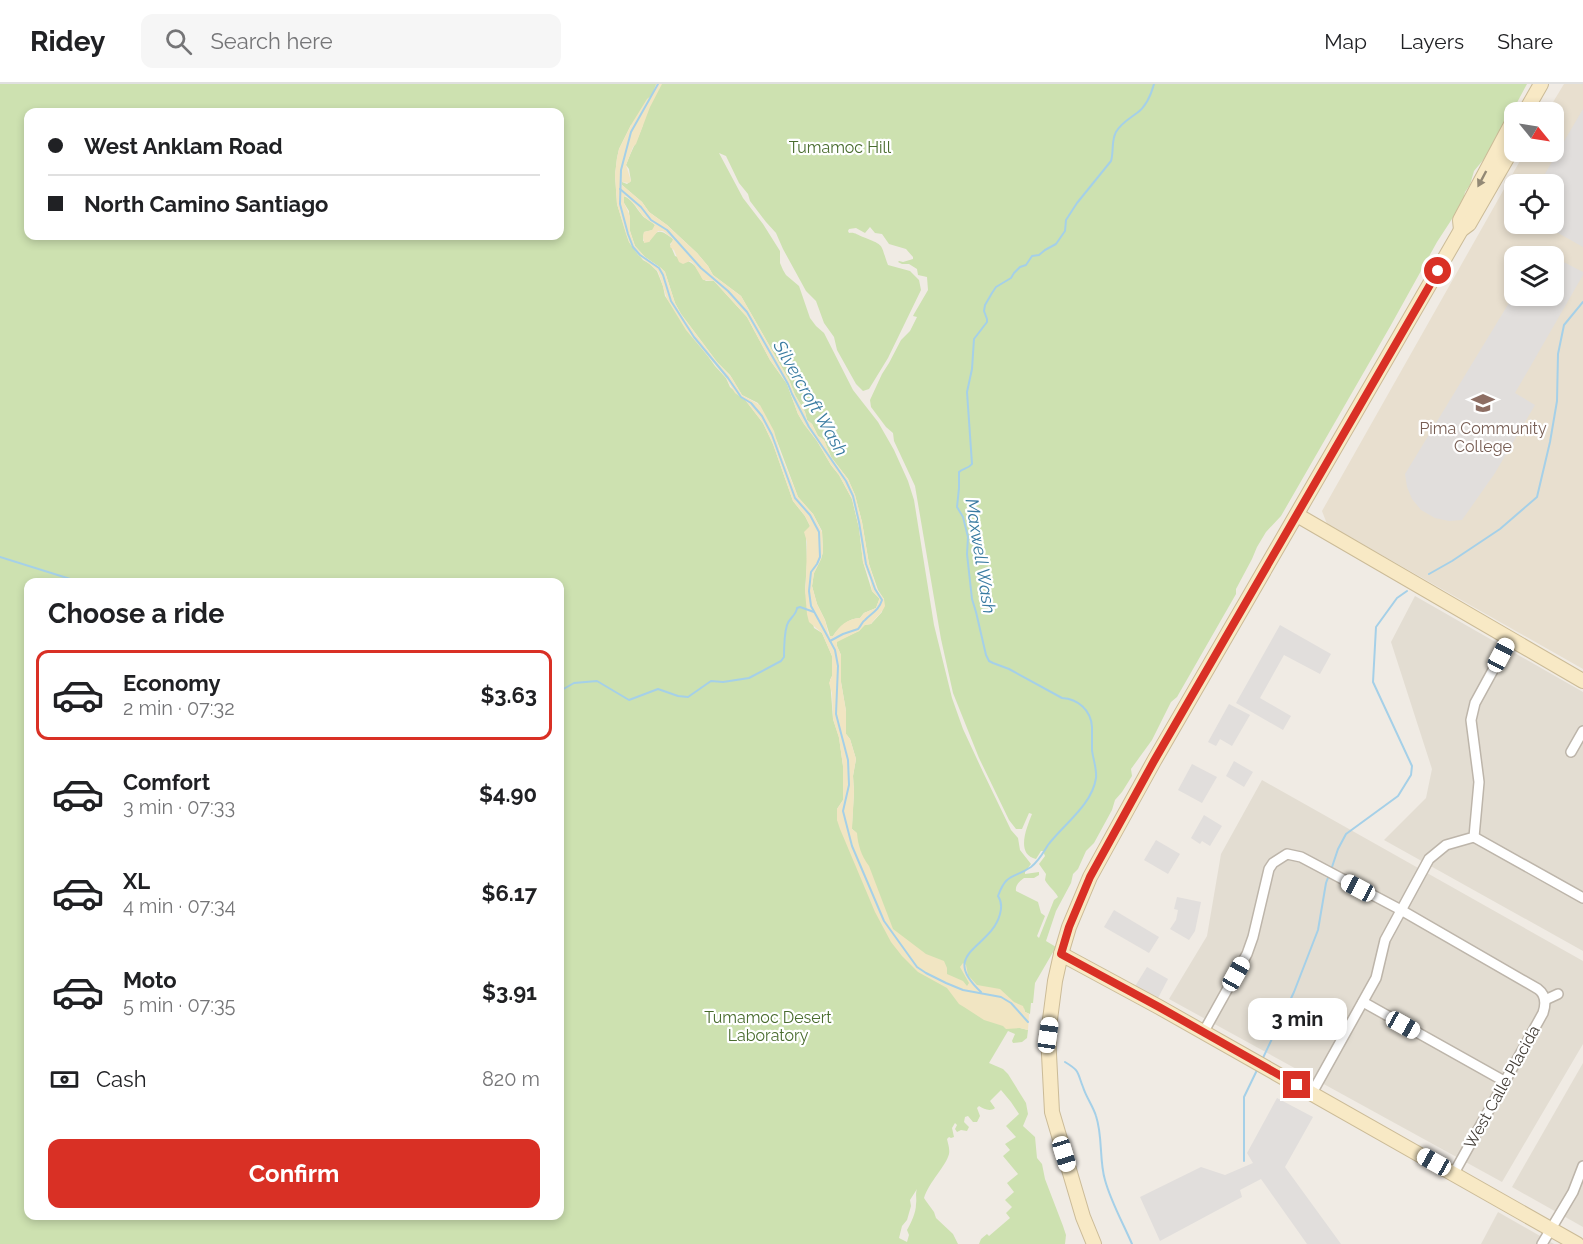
<!DOCTYPE html>
<meta charset="utf-8">
<style>
:root{--surface:#fff;--page:#f6f6f6;--text:#202124;--muted:#757577;--line:#e0e0e0;--accent:#d93025}
body{margin:0;font-family:Raleway,sans-serif;background:var(--page);color:var(--text);height:100vh;display:flex;flex-direction:column;font-size:22px;white-space:nowrap}
*{box-sizing:border-box;margin:0}
p{font-size:20px;color:var(--muted)}
.icon{flex:none;width:33px;height:33px;fill:none;stroke:currentColor;stroke-width:2;stroke-linecap:round;stroke-linejoin:round}
.map{position:relative;flex:1;overflow:hidden}
.sheet{position:absolute;left:24px;top:494px;width:540px;height:642px;display:flex;flex-direction:column;background:var(--surface);border-radius:12px;box-shadow:0 3px 9px #0003}
.sheet>*{flex:none}
.top-card{position:absolute;left:24px;top:24px;width:540px;height:132px;border-radius:12px;box-shadow:0 3px 9px #0003;display:grid;align-content:center;height:132px;padding:0 24px;background:var(--surface)}
.needle{width:39px;rotate:120deg}
.buttons{position:absolute;left:1504px;top:18px;display:grid;gap:12px}
.buttons a{display:grid;place-items:center;width:60px;height:60px;border-radius:12px;background:var(--surface);box-shadow:0 3px 9px #0003;font-size:30px}
.end{position:absolute;width:27px;height:27px;margin:-14px;border:8px solid #d93025;background:#fff;box-shadow:0 0 0 3px #fff}
.from{border-radius:50%}
.bubble{position:absolute;height:42px;border-radius:12px;background:var(--surface);box-shadow:0 3px 9px #0003;font-size:20px;font-weight:700;line-height:42px;text-align:center}
.car{position:absolute;width:18px;height:36px;margin:-18px -9px;border-radius:8px;box-shadow:0 0 4px 2px #0007;background:linear-gradient(#fff 24%,#345 0 40%,#fff 0 76%,#345 0 86%,#fff 0)}
.top-card b{display:flex;align-items:center;gap:21px;height:57px;font-size:22px}
.top-card b+b{border-top:2px solid var(--line)}
.top-card i{width:15px;height:15px;background:var(--text)}
ul{padding:0;list-style:none}
li{display:flex;align-items:center;gap:18px;height:90px;margin:0 12px 9px;padding:0 12px;border:3px solid transparent;border-radius:12px}
li div{flex:1}
li b{display:block;font-size:22px}
li em{font-style:normal;font-weight:700}
li.selected{border-color:var(--accent)}
li>.icon{width:54px;height:54px;stroke-width:1.5}
h2{padding:0 24px;font-size:27px;line-height:72px}
.pay{display:flex;align-items:center;gap:15px;height:66px;padding:0 24px;font-size:22px}
.pay p{margin-inline-start:auto}
.cta{display:flex;gap:12px;margin-top:auto;padding:12px 24px}
.cta a{flex:1;height:69px;border-radius:12px;background:var(--accent);color:#fff;font-size:24px;font-weight:700;line-height:69px;text-align:center}
header{display:flex;align-items:center;gap:36px;box-sizing:border-box;height:84px;padding:0 30px;background:var(--surface);border-bottom:2px solid var(--line)}
header strong{font-size:28px}
nav{display:flex;gap:33px;margin-inline-start:auto;font-size:21px}
.search{width:420px;height:54px;background:var(--page);display:flex;align-items:center;gap:15px;box-sizing:border-box;padding:0 21px;border-radius:12px;color:var(--muted);font-size:22px}
.map>svg:first-child{display:block}
.residential{fill:#e3ddd2}
.education{fill:#e8dfcf;fill-rule:evenodd}
.green{fill:#cde1b0;fill-rule:evenodd}
.sand{fill:#f1e5c2;fill-rule:evenodd}
.parking{fill:#e1dedc}
.lines{fill:none;stroke-linecap:round;stroke-linejoin:round}
.stream{stroke:#a5d0e8;stroke-width:2}
.street-casing{stroke:#bdb5aa;stroke-width:12}
.secondary-casing{stroke:#cbbb97;stroke-width:16}
.street{stroke:#fff;stroke-width:9}
.secondary{stroke:#f8e9c5;stroke-width:14}
.oneway{fill:#938975}
.route{stroke:#d93025;stroke-width:8}
.labels{text-anchor:middle;dominant-baseline:central;stroke-width:4.5;stroke-linejoin:round;paint-order:stroke}
.park-label{font-size:16px;fill:#496c2e;stroke:#fff}
.education-label{font-size:16px;fill:#785e54;stroke:#fff}
.street-label{font-size:16px;fill:#413b34;stroke:#fff}
.water-label{font-size:18px;font-style:italic;fill:#397ba1;stroke:#fff}
</style>
<header>
<strong>Ridey</strong>
<div class="search"><svg class="icon" aria-label="search" viewBox="0 0 24 24"><circle cx="10" cy="10" r="6"/><path d="M15 15l6 6"/></svg>Search here</div>
<nav><a>Map</a><a>Layers</a><a>Share</a></nav>
</header>
<div class="map">
<svg width="1583" height="1160" viewBox="0 0 1583 1160">
<rect width="100%" height="100%" fill="#f0ebe4"/>
<g class="residential">
<path d="M1415 512 1583 608V867L1384 756 1426 714 1432 685 1391 558Z"/>
<path d="M1262 696 1583 877V960L1502 1098 1169 915 1207 852 1221 770Z"/>
<path d="M1583 979V1143L1512 1103Z"/>
<path d="M1498 1128 1554 1160H1481Z"/>
</g>
<path class="education" d="M1564 0H1583V585L1327 440 1322 427 1525 68H1554V28H1547ZM1515 100H1554V140H1515ZM1515 172H1554V212H1515Z"/>
<g class="green">
<path d="M0 0H1527L1497 56 1484 75 1474 87 1470 101 1465 108 1463 118 1437 158 1391 241 1281 432 1266 448 1257 463 1252 475 1236 505V510L1177 613 1171 618 1152 656 1131 685 1132 692 1122 708 1115 716 1112 726 1094 759 1086 767 1078 785 1073 790 1071 799 1056 827 1046 857 1056 863 1035 899 1033 919H1031L1030 930 1025 928 1024 924 1010 944H1020L1028 946 1027 954 1022 958 1013 959 1012 957 1015 950 1008 947 989 979 1003 985 1008 990 1026 1019 1028 1030 1023 1042 1035 1053 1037 1074 1042 1080 1045 1095 1063 1142 1066 1151 1065 1160H979L981 1155 987 1150 989 1152 1010 1134 1006 1129 1012 1123 1005 1116 1014 1108 1007 1099 1018 1090 1003 1072 1010 1066 1005 1060 1016 1053 1006 1042 1019 1030 1011 1018 1001 1006 990 1017 995 1024C990 1028 984 1025 979 1022L977 1024 980 1032 977 1038H973L968 1032 965 1033 964 1038 969 1043 967 1047 961 1046 957 1048 955 1045 957 1041 955 1039 952 1044 954 1053 951 1054 949 1053 947 1055C948 1060 950 1065 949 1070 946 1082 929 1098 924 1114L926 1117 934 1128 936 1134 953 1150 958 1160H0ZM28 28H560V152H28ZM631 41H643C638 55 631 67 626 81L629 85 631 97 627 100 622 98V101L642 118 649 128 667 141 697 169 708 182 713 191 741 212 789 296 795 311 805 328 807 336 812 340 818 352 824 356 831 373 848 395 855 411 862 438 869 480 878 506 884 515 882 528 871 540 864 541 859 547 837 557V562L841 571V598L846 627V650L850 655 856 675 853 692 854 708 852 741V745L857 749 837 736V725L843 716V682L839 653 833 635 830 596 832 592V572L822 549 814 544 805 507 807 478 806 451 810 442 805 432 793 417 773 360 763 339 746 317 730 303 726 294 715 282 665 212 663 202 657 187 650 180 643 176 629 158 617 120 615 91 617 74 619 65ZM719 69 726 72 739 99 748 110 750 117 766 138 776 149 783 165 806 207 816 217 824 239 834 253 837 266 856 300 863 307 869 305 888 274 921 206 919 196 910 187 888 181C880 160 886 162 863 153 857 151 855 148 849 149L848 147 849 145 856 144 865 149 870 143 875 149 882 150 889 160 906 165 913 173V175L903 178 899 177 898 178 902 180H909L917 185 918 191 927 193 928 206 914 230 913 232 917 233 910 247 901 256 889 279 882 290 870 316 871 323 886 343 893 349 894 357 915 402 941 555 953 609 979 674 1009 736 1016 745H1022L1029 729 1032 730C1027 743 1015 770 1036 775L1041 767H1043L1045 772 1039 780 1046 790 1045 796C1048 802 1055 807 1058 813L1054 816 1039 854 1037 852 1045 832 1041 829 1038 818 1016 807C1015 801 1020 797 1024 794H1034L1039 791V788L1025 790V788L1031 780 1020 766 1018 754 1011 746 983 688 963 645 952 614 934 541 914 416 908 397 894 366 878 338 853 306 824 249 816 242 810 234 799 202 786 191 783 186 780 179V167L763 140 743 114ZM28 498H560V1131H28ZM917 1105C915 1111 917 1114 916 1120 916 1129 911 1139 907 1146L909 1151 907 1158 899 1154 902 1142 907 1136 911 1122 910 1116Z"/>
<path d="M624 112C633 116 636 124 642 131 645 135 651 137 655 141L653 146 644 148 643 157 649 158C657 144 661 146 673 155V157L670 160 675 172C689 177 697 179 702 194L706 197H714L747 233 770 276 787 300 798 330 804 340 817 357 831 381 839 391 852 415 859 444 863 478 872 507 879 514V516L876 524 864 529 860 534C849 534 839 543 833 552H830L825 536 817 520 812 502 814 489 821 475 823 468 822 447 813 430 798 413 777 357 758 319 742 311 730 291 717 278 681 230 675 219 665 188 661 184 645 173 635 162 630 147 629 127 624 119Z"/>
</g>
<path class="sand" d="M656 0H662L650 23 636 60 633 63 626 81 631 97 629 99 622 98V101L642 118 649 128 667 141 697 169 708 182 713 191 741 212 789 296 795 311 805 328 807 336 812 340 818 352 824 356 831 373 848 395 855 411 862 438 869 480 877 506 884 515 885 522C882 529 876 533 871 540L865 541 859 547 837 558V562L841 571V598L846 627V650L850 655 856 675 853 692 854 708 852 745 857 749C858 761 861 771 869 782L893 845 926 870 944 877 947 884V890L963 897 967 902 969 899 960 883 963 879 966 881 968 891 977 901 1000 905 1014 918 1023 922 1025 928 1029 930 1028 946 1020 944 1006 945 1003 942 984 936 964 923 959 920 947 904 918 888 902 872 891 858 875 828 840 745 837 736V725L843 716V682L839 654 833 635 832 609 829 599 832 592V572L822 549 809 538 807 530 805 507 806 497 807 458 804 448 810 442 805 432 793 417 773 360 763 339 746 317 735 309 726 294 686 246 667 215 658 187 638 171 629 158 626 150 617 120 615 91 617 74 619 65 631 41 647 15 652 11ZM626 112 636 122 643 132 655 141 652 146 644 148 643 152 644 159 649 158 658 147H663L673 155 670 163 674 166 679 178 683 180 690 177 693 179 703 196 714 197 747 233 770 276 787 300 798 330 804 340 817 357 831 381 839 391 852 415 859 444 863 478 870 495 872 507 879 514V516L876 524 864 529 860 534C847 535 840 541 833 552H830L828 549 825 536 817 520 812 502 814 489 821 475 823 468 822 448 813 430 798 413 780 368 774 347 760 321 742 311 732 294 717 278 681 230 675 219 665 188 661 184 645 173 635 162 630 147V132L624 119V113Z"/>
<g class="parking">
<path d="M1583 25V163L1542 140H1554V100H1539Z"/>
<path d="M1554 173 1583 188V191L1515 309 1535 321 1495 389 1462 436 1449 437 1435 434 1421 426 1412 415 1407 403 1405 390 1515 209V212H1554Z"/>
<path d="M1280 541 1331 570 1320 590 1284 571 1260 614 1291 632 1283 646 1236 619Z"/>
<path d="M1229 620 1250 631 1232 662 1220 655 1216 662 1208 658Z"/>
<path d="M1234 677 1253 688 1244 703 1226 692Z"/>
<path d="M1192 680 1217 693 1202 719 1178 706Z"/>
<path d="M1204 731 1222 742 1210 762 1202 757 1200 760 1191 754Z"/>
<path d="M1156 756 1180 770 1168 790 1144 776Z"/>
<path d="M1177 813 1201 818 1195 847 1189 856 1170 845 1176 836 1178 826 1174 825Z"/>
<path d="M1114 826 1159 853 1149 869 1104 843Z"/>
<path d="M1147 883 1168 895 1157 916 1134 904Z"/>
<path d="M1277 1014 1313 1033 1285 1083 1341 1160H1307L1261 1095 1240 1106 1242 1113 1160 1157 1140 1113 1201 1083 1225 1091 1253 1079 1247 1069Z"/>
</g>
<g class="lines">
<g class="stream">
<path d="M658 0 631 48 621 86 620 120 628 150 633 163 640 171 659 184 663 191 671 217 694 253 728 294 741 313 751 319 762 332 772 351 795 414 810 431 819 448 820 473 817 480 811 488 809 507 811 522 835 566 838 582 836 630 848 676 849 701 843 727 852 762 884 837 917 883 926 889 946 899 963 906 1001 913 1011 919 1028 938"/>
<path d="M620 105 641 123 651 136 667 146 701 184 728 207 747 228 788 300 792 310 809 343 846 397 853 412 859 438 866 480 875 505 882 516C879 526 872 529 865 536 862 538 861 542 858 545L843 550 830 557"/>
<path d="M0 473 80 498"/>
<path d="M1429 490 1452 477 1500 445 1537 413 1550 358 1557 317 1558 270 1564 241 1583 218"/>
<path d="M560 607 574 599 597 597 629 616 658 605 678 612 688 613 711 597 723 598 749 594 781 577 784 573C784 563 784 551 787 541 789 534 796 532 797 524L800 523 814 528"/>
<path d="M1331 786 1338 765 1346 750 1398 712 1411 691 1412 682 1373 598 1376 543 1397 514 1407 507"/>
<path d="M981 908C938 868 991 865 1000 830 1002 823 1002 818 998 812 1007 788 1013 795 1031 783 1039 777 1043 769 1048 761 1064 740 1092 721 1096 694 1097 685 1093 675 1092 666 1092 659 1092 651 1092 643 1091 626 1078 615 1062 614L1009 585 993 579 989 577 986 571 976 528 972 515 967 470 968 453 963 433 957 423 959 404V388C963 384 968 385 972 380L967 308 972 285 974 255 987 238V235L984 227 985 221 992 209 996 203 1011 194 1014 189 1020 183 1026 181 1032 172 1039 171 1045 166 1056 160 1065 147 1066 136 1077 119 1111 77C1114 67 1111 57 1116 48 1121 39 1129 35 1137 29 1147 22 1151 11 1154 0"/>
<path d="M1262 976 1294 908 1318 846 1326 799 1329 791"/>
<path d="M1065 978C1080 987 1077 988 1083 1003 1086 1013 1093 1022 1096 1032 1103 1053 1099 1076 1105 1096 1111 1118 1123 1139 1132 1160"/>
<path d="M1244 1077V1013L1258 984"/>
</g>
<g class="street-casing">
<g id="street">
<path d="M1571 668 1583 647"/>
<path d="M1474 753 1583 814"/>
<path d="M1545 916 1558 910"/>
<path d="M1363 918 1504 997"/>
<path d="M1203 949 1247 870 1253 853 1269 785 1273 779 1287 770 1301 773 1401 826 1538 905C1546 911 1546 920 1543 929L1454 1089"/>
<path d="M1312 1009 1376 894 1385 856 1429 775 1446 761 1474 753 1479 698 1471 636 1475 619 1510 555"/>
<path d="M1542 1160 1573 1108 1583 1082"/>
</g>
</g>
<g class="secondary-casing">
<g id="secondary">
<path d="M1525 28 1541 0"/>
<path d="M1461 146 1460 136 1515 33"/>
<path d="M1297 431 1583 597"/>
<path d="M1061 870 1159 923 1577 1160"/>
<path d="M1094 1160 1083 1133 1052 1028 1048 951 1055 897 1061 870 1069 843 1090 793 1154 677 1461 146 1469 140 1515 60"/>
</g>
</g>
<use href="#street" class="street"/>
<use href="#secondary" class="secondary"/>
</g>
<defs><path id="oneway-solid" d="M-6-.8H1V-3.2L6.5 0L1 3.2V.8H-6Z" transform="scale(1.5)"/></defs>
<use class="oneway" href="#oneway-solid" transform="translate(1482 95) rotate(118)"/>
<g class="lines">
<path class="route" d="M1297 1001 1159 923 1061 870 1069 843 1090 793 1154 677 1438 187"/>
</g>
<defs>
<g id="university-bare" transform="scale(1.8)"><path d="M0-5L7-2L0 1L-7-2ZM-4 1L0 2.5L4 1V4Q0 6-4 4Z" fill="#8d6e63" stroke="#fff" stroke-width="2.5" paint-order="stroke"/></g>
</defs>
<g fill-rule="evenodd">
<use href="#university-bare" x="1483" y="319"/>
</g>
<g class="labels">
<g class="park-label">
<text x="840" y="63">Tumamoc Hill</text>
<text x="768" y="933">Tumamoc Desert<tspan x="768" dy="18">Laboratory</tspan></text>
</g>
<g class="education-label">
<text x="1483" y="344">Pima Community<tspan x="1483" dy="18">College</tspan></text>
</g>
<g class="street-label">
<text transform="translate(1502 1003) rotate(-61)">West Calle Placida</text>
</g>
<g class="water-label">
<text transform="translate(811 314) rotate(60)">Silvercroft Wash</text>
<text transform="translate(981 472) rotate(81)">Maxwell Wash</text>
</g>
</g>
</svg>
<div class="buttons">
<a><svg class="needle" viewBox="-14 -14 28 28"><path d="M0-13l5 13h-10z" fill="#e53935"/><path d="M0 13l5-13h-10z" fill="#757577"/></svg></a>
<a><svg class="icon" aria-label="locate" viewBox="0 0 24 24"><circle cx="12" cy="12" r="6"/><path d="M12 2v4M12 18v4M2 12h4M18 12h4"/></svg></a>
<a><svg class="icon" aria-label="layers" viewBox="0 0 24 24"><path d="M12 4l9 5-9 5-9-5zM3 14l9 5 9-5"/></svg></a>
</div>
<i class="end from" style="left:1438px;top:187px"></i>
<i class="end" style="left:1297px;top:1001px"></i>
<div class="bubble" style="left:1248px;top:914px;width:99px">3 min</div>
<i class="car" style="left:1501px;top:571px;rotate:28deg"></i>
<i class="car" style="left:1358px;top:804px;rotate:298deg"></i>
<i class="car" style="left:1236px;top:890px;rotate:29deg"></i>
<i class="car" style="left:1403px;top:941px;rotate:119deg"></i>
<i class="car" style="left:1048px;top:951px;rotate:8deg"></i>
<i class="car" style="left:1064px;top:1070px;rotate:163deg"></i>
<i class="car" style="left:1434px;top:1078px;rotate:299deg"></i>
<div class="top-card">
<b><i class="from"></i>West Anklam Road</b>
<b><i></i>North Camino Santiago</b>
</div>
<section class="sheet">
<h2>Choose a ride</h2>
<ul>
<li class="selected"><svg class="icon" aria-label="car" viewBox="0 0 24 24"><path d="M5 17H2v-5l4-1 3-4h7l3 4 3 1v5h-3M9 17h6M6 11h13"/><circle cx="7" cy="17" r="2"/><circle cx="17" cy="17" r="2"/></svg><div><b>Economy</b><p>2 min · 07:32</p></div><em>$3.63</em></li>
<li><svg class="icon" aria-label="car" viewBox="0 0 24 24"><path d="M5 17H2v-5l4-1 3-4h7l3 4 3 1v5h-3M9 17h6M6 11h13"/><circle cx="7" cy="17" r="2"/><circle cx="17" cy="17" r="2"/></svg><div><b>Comfort</b><p>3 min · 07:33</p></div><em>$4.90</em></li>
<li><svg class="icon" aria-label="car" viewBox="0 0 24 24"><path d="M5 17H2v-5l4-1 3-4h7l3 4 3 1v5h-3M9 17h6M6 11h13"/><circle cx="7" cy="17" r="2"/><circle cx="17" cy="17" r="2"/></svg><div><b>XL</b><p>4 min · 07:34</p></div><em>$6.17</em></li>
<li><svg class="icon" aria-label="car" viewBox="0 0 24 24"><path d="M5 17H2v-5l4-1 3-4h7l3 4 3 1v5h-3M9 17h6M6 11h13"/><circle cx="7" cy="17" r="2"/><circle cx="17" cy="17" r="2"/></svg><div><b>Moto</b><p>5 min · 07:35</p></div><em>$3.91</em></li>
</ul>
<div class="pay"><svg class="icon" aria-label="cash" viewBox="0 0 24 24"><path d="M3 7h18v10H3z"/><circle cx="12" cy="12" r="2"/></svg>Cash<p>820 m</p></div>
<div class="cta"><a>Confirm</a></div>
</section>
</div>
